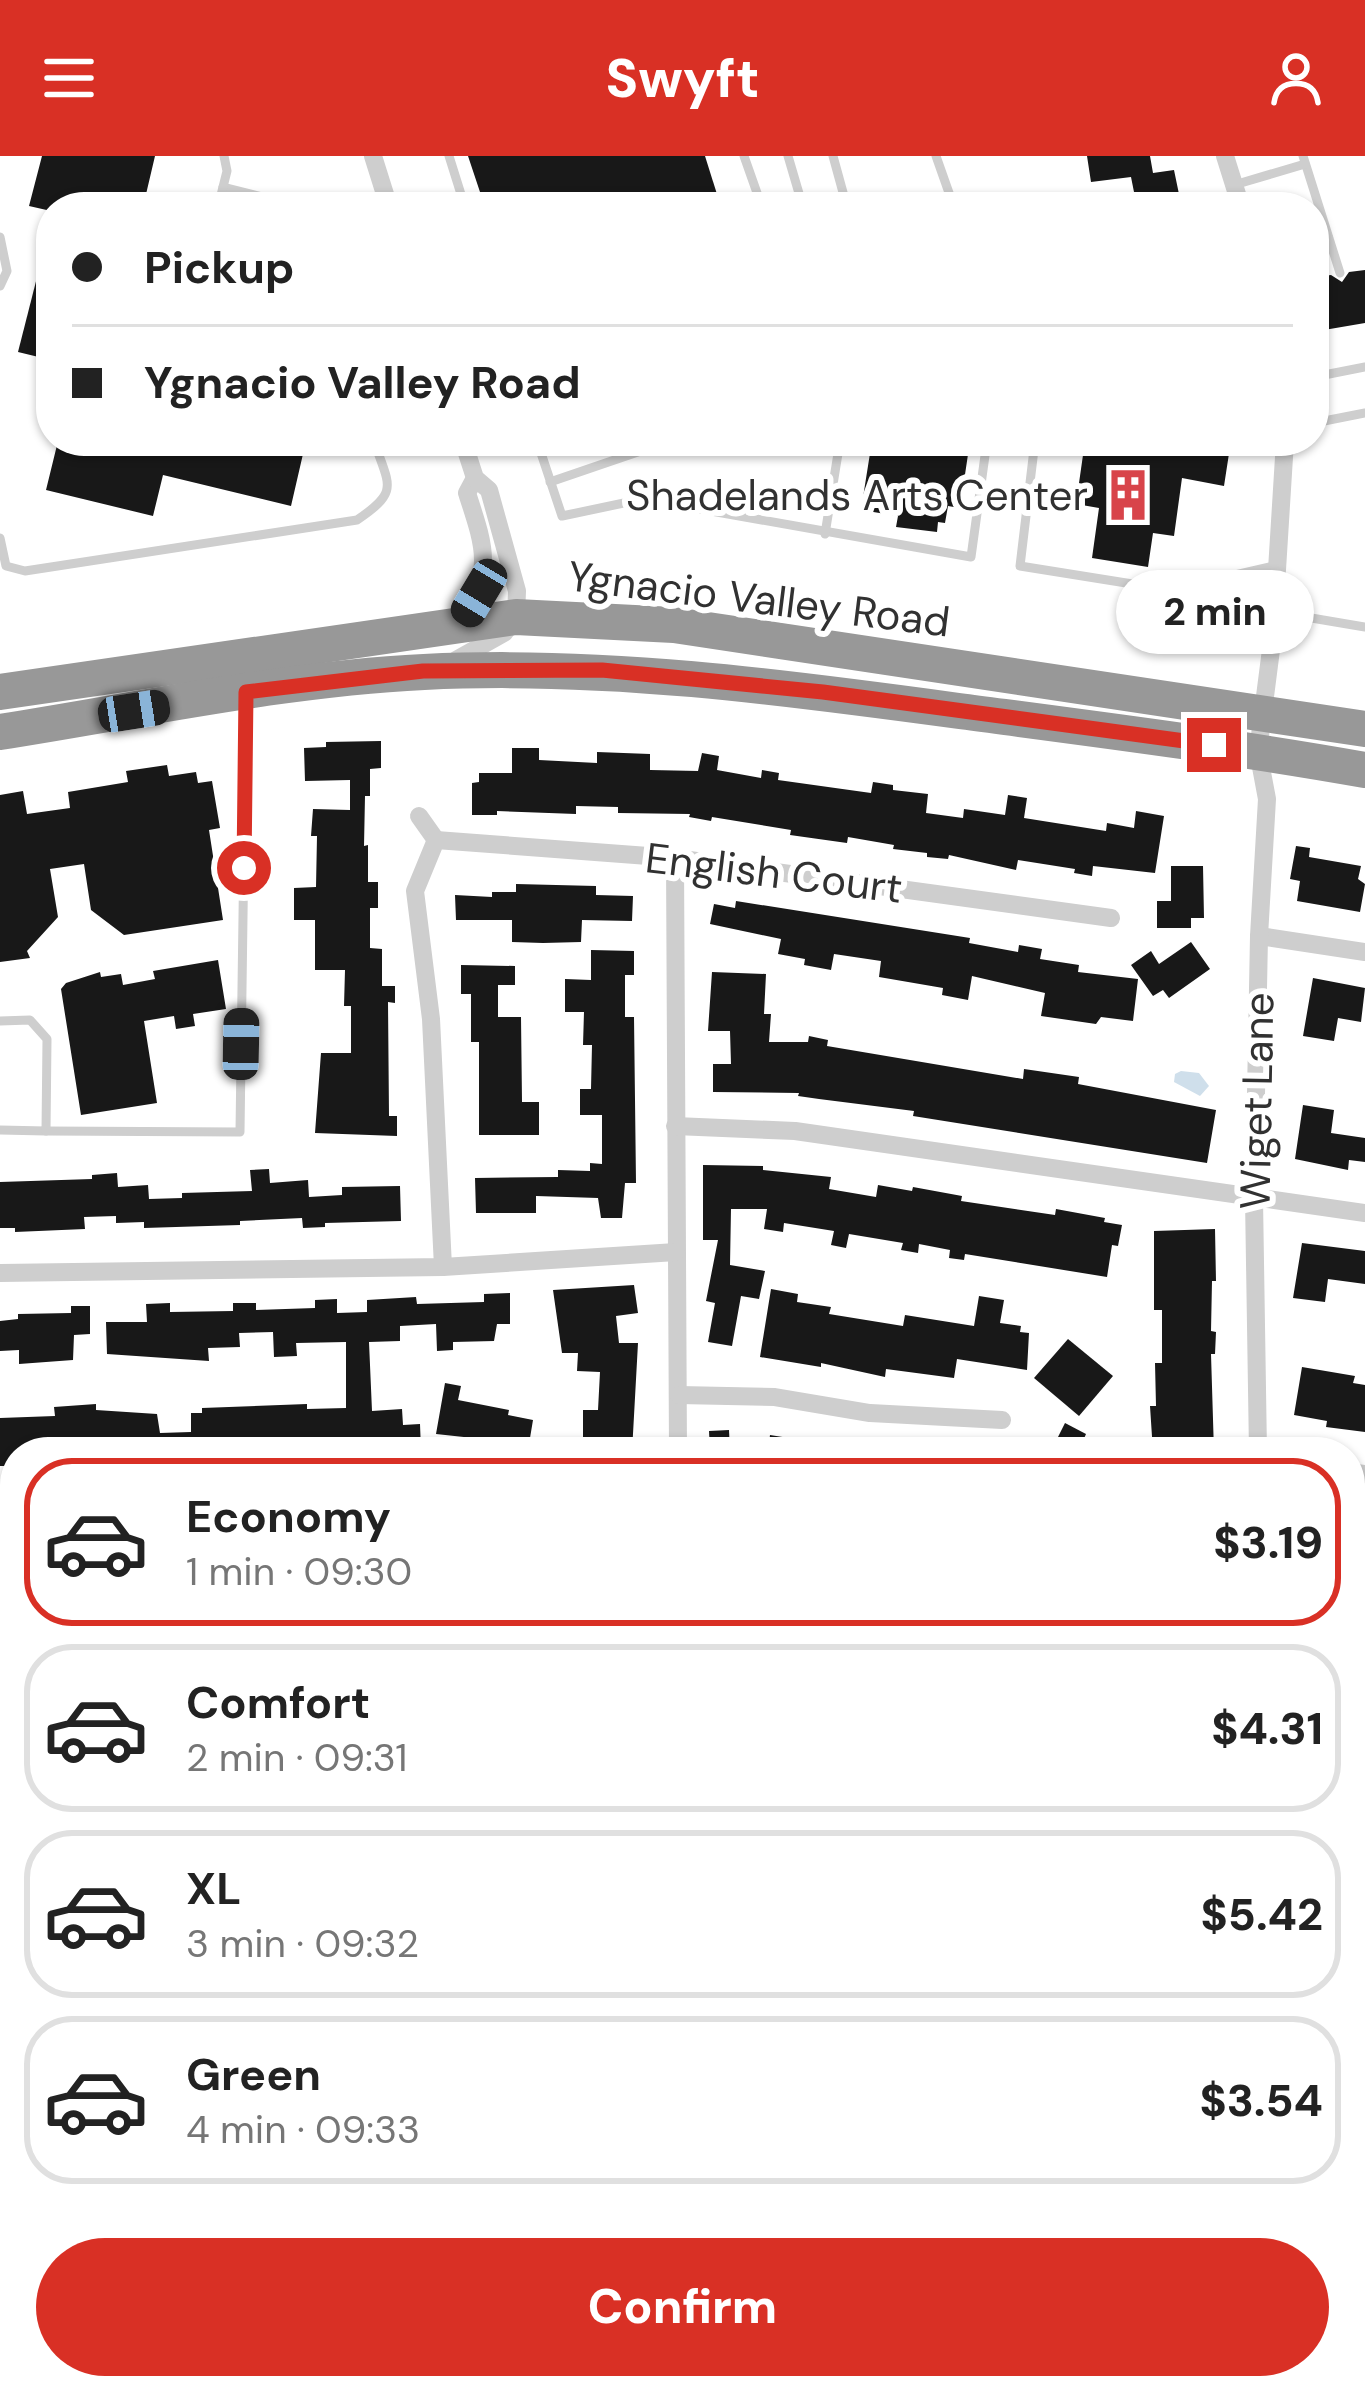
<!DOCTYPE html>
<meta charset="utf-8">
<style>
:root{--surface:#fff;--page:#f6f6f6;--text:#222;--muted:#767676;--line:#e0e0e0;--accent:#d93025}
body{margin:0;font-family:"DM Sans",sans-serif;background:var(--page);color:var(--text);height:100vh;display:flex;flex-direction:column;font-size:45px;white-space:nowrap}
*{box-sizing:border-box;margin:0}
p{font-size:39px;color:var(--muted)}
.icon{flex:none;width:66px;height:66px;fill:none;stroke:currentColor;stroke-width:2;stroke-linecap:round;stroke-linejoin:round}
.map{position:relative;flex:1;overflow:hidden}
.sheet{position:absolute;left:0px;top:1281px;width:1365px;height:963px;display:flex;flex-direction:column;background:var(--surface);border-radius:48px 48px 0 0;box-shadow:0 3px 9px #0004}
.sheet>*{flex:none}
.banner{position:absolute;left:36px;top:36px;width:1293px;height:264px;border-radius:48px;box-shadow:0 3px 9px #0004;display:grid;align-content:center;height:264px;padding:0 36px;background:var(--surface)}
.end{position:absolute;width:54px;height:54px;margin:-27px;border:15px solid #d93025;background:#fff;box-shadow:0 0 0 6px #fff}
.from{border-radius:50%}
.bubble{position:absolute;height:84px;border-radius:42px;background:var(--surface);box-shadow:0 3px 9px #0004;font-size:39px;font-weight:800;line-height:84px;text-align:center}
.car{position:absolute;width:36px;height:72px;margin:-36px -18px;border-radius:15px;box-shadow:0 0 9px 3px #0007;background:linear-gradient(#222 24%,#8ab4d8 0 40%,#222 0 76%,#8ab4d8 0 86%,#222 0)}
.banner b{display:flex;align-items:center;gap:42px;height:114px;font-size:45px}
.banner b+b{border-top:3px solid var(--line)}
.banner i{width:30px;height:30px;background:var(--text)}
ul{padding:21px 0 0;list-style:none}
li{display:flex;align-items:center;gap:36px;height:168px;margin:0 24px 18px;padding:0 12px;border:6px solid var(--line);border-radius:48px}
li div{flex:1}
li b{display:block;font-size:45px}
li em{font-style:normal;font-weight:800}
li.current{border-color:var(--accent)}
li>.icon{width:108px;height:108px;stroke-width:1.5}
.cta{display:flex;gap:24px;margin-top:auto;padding:24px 36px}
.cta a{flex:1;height:138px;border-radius:72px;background:var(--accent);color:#fff;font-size:48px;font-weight:800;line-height:138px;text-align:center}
header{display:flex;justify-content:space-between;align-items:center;height:156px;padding:0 36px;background:var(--accent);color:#fff;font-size:54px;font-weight:800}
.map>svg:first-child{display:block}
.water{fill:#cfdfeb}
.building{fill:#181818}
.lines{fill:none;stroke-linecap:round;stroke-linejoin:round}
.lane{stroke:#cecece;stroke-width:9}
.street{stroke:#cecece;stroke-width:18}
.highway{stroke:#989898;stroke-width:36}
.route{stroke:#d93025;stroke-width:15}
.labels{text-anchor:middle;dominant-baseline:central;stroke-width:12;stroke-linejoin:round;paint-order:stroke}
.poi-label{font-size:42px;fill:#313131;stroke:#fff;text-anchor:end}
.street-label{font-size:42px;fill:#313131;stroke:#fff}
</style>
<header><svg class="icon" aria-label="menu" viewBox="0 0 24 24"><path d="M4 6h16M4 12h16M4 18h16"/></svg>Swyft<svg class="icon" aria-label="person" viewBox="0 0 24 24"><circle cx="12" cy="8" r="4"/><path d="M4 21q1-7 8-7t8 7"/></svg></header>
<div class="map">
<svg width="1365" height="2243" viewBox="0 0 1365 2243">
<rect width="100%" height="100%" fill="#fff"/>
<path class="water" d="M1181 915 1199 917 1209 930 1200 940 1174 926 1175 918Z"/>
<g class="building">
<path d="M42 0H155L143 51H51V55L29 50Z"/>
<path d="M468 0H705L721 51H485Z"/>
<path d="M1087 0H1150L1153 17 1174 14 1180 43 1137 51 1131 21 1091 26Z"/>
<path d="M46 86H51V204L18 196Z"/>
<path d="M1365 114V167L1324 174 1315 121 1331 119 1342 126 1349 116Z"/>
<path d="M58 285H306L291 350 163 319 153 360 46 334Z"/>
<path d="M894 285H970L960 352 948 350 945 367 938 366 937 376 896 371 898 360 861 354 871 291 905 297Z"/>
<path d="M1085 285H1193L1230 291 1224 330 1182 322 1174 380 1153 377 1148 411 1092 402 1099 352 1076 348Z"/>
<path d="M381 585V612L370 613V640H365L364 690 368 689V726H378V752H370V792L382 793V830H395V847L388 846 389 960H397V980L315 977 321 897H351V850H344L345 814H315V764H294V732L316 731 317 680H311L313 653 350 654V624L305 625 304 592 326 591V586Z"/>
<path d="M512 592H539V604L597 607V596L650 598V614L698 615 702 597 719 600 717 614 761 622 762 614 779 617 778 624 871 637 873 626 893 629V634L928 638 926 657 963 662 964 653 1005 659 1008 639 1027 642 1024 662 1106 675 1107 667 1134 672 1136 655 1164 660 1155 717 1093 710 1092 720 1074 717 1075 713 1018 704 1016 714 949 699 948 703 927 701V697L893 693 894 689 848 681 847 687 790 679 791 674 712 661 711 665 689 661 690 658 618 657V651L576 650V658L497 655V659H472V627L479 626V617H512Z"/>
<path d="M167 609 169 620 196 616 198 627 212 625 220 672 209 674 223 764 124 779 91 754 84 708 50 713 58 761 27 795 30 802 0 806V639L23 635 27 658 70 652 68 636 128 626 126 615Z"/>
<path d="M1296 690 1310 692 1309 701 1361 710 1358 723 1365 728 1360 756 1297 745 1300 725 1290 723Z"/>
<path d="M1171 710H1203L1204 762H1191V772H1157V745H1171Z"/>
<path d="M516 728 596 730V739L633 740 632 765 582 764 581 786 543 787 512 786V764H456L455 739 492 741V736H516Z"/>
<path d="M736 745 970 782 969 787 1018 796 1019 789 1042 793 1040 803 1079 809 1078 816 1138 823 1133 865 1101 861 1096 868 1041 860 1045 837 972 820 968 844 942 839 943 832 879 821 881 805 834 798 831 814 804 809 805 803 778 798 781 783 710 768 714 748 735 752Z"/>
<path d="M1191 786 1210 813 1169 842 1163 834 1153 840 1131 809 1151 795 1159 808Z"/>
<path d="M591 794 634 795V819H625V861H634L636 1027H625L622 1062H601L598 1042 536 1040V1057H476L475 1022 558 1021V1014L590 1015V1007L602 1008V959H580V933H591L592 889H583L584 856H565V823L591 824Z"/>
<path d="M218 804 226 853 193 858 195 870 176 873 174 860 144 865 157 947 81 959 61 833 66 827 100 816 101 821 121 818 123 829 155 823 153 815Z"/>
<path d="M461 809 515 810V829H498V861H521L522 946H539V979H479V886H471V838H461Z"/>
<path d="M712 816 766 818 764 858H771L769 886H808L809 880 828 884 827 890 1023 923 1024 913 1079 921 1078 928 1216 954 1207 1007 913 960 914 955 819 943 798 940 799 937 713 936V908H731L730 875H708Z"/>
<path d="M1313 822 1365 832 1361 866 1338 862 1334 885 1303 880Z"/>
<path d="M1303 949 1334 954 1331 977 1365 982V1006L1349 1004 1348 1014 1295 1003Z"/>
<path d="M703 1009 763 1010V1014L831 1021 829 1033 876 1041 878 1029 912 1035 913 1031 962 1040 961 1045 1055 1059 1056 1053 1105 1062 1104 1066 1122 1069 1118 1090 1112 1089 1107 1121 965 1098 964 1104 949 1102 950 1094 919 1088 918 1097 901 1094 903 1087 849 1078 846 1092 831 1089 834 1075 784 1067 783 1076 764 1073 767 1053H731L730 1109 765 1115 759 1143 741 1140 732 1190 708 1186 715 1147 706 1145 718 1084H703Z"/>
<path d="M269 1013 270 1027 308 1024 309 1041 342 1039V1031L400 1030 401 1065 325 1067V1071L303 1072 302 1062 240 1065V1069L144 1072V1066L116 1067V1060L84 1061 85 1073 15 1076V1072H0V1026L92 1023V1019L117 1017 118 1031 148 1029 149 1043 182 1042V1037L252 1035 250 1014Z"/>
<path d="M1215 1073 1216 1125H1212L1211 1175 1216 1176 1215 1198H1211L1214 1296H1153L1150 1250H1156L1155 1207H1162V1154H1154V1075Z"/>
<path d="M1302 1087 1365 1095V1128L1328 1123 1325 1146 1293 1142Z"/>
<path d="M634 1129 638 1157 616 1160 619 1187H638L632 1296H583V1254H598L600 1216 577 1215 578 1197H562L553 1134Z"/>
<path d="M771 1133 798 1138 797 1146 831 1151 829 1158 903 1170 905 1159 974 1170 979 1140 1004 1144 1000 1167 1021 1170 1020 1176 1029 1177 1027 1214 957 1203 954 1222 886 1213 885 1221 821 1207V1211L760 1201Z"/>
<path d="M510 1137V1168H497L494 1185 453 1186V1194L437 1195 436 1168 400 1170V1185L369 1186 372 1255 402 1253 403 1269 420 1268 421 1294 397 1295V1290L339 1292V1296H14L15 1310H0V1262L55 1260 54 1251 96 1248V1254L157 1258 160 1277 191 1276V1257H202V1252L307 1248V1253L346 1252V1186L296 1187 297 1200 274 1201 273 1176 239 1177 240 1191 208 1192 209 1205 107 1198 106 1166H147L146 1148 170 1147V1156L233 1155V1147H256V1154L315 1152V1144L337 1143V1157L367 1156V1144L416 1141 417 1148 484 1146V1138Z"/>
<path d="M71 1150H90V1178L74 1179 73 1204 19 1208V1194L0 1195V1165L18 1163V1158L71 1157Z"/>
<path d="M1068 1183 1113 1220 1079 1260 1034 1222Z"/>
<path d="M1302 1211 1355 1220 1353 1227 1365 1229V1276L1326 1271 1327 1265 1294 1259Z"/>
<path d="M445 1227 461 1230 458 1244 509 1254 508 1259 533 1264 529 1288 436 1278Z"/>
<path d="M1065 1267 1086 1278 1078 1296 1053 1291Z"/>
<path d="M729 1274 730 1296H710L709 1275Z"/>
<path d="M770 1279 820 1287 819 1296H768Z"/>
<path d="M1350 1351 1365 1353V1388L1350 1386Z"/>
<rect x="0" y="1400" width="15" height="52"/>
<path d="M0 1598 15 1602V1657L0 1653 3 1630 0 1629Z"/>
<path d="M15 1731V1758L0 1760V1733Z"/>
<path d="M15 1869V1905L0 1907V1870Z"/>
<path d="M1365 1878V1932H1350V1879Z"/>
<path d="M15 1979V2056L0 2057V1980Z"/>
<path d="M15 2134V2174L0 2175V2135Z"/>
</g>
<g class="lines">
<g class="lane">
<path d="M449 0 465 51"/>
<path d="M744 0 762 51"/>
<path d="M788 0 803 51"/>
<path d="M833 0 847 51"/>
<path d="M936 0 954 51"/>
<path d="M1303 0 1340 117"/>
<path d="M1234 29 1305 8"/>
<path d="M223 31 302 51"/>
<path d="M218 51 227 15 224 0"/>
<path d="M0 81 7 115 0 130"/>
<path d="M1314 221 1365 211"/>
<path d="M1314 267 1365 257"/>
<path d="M537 285 562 360 643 343 971 401 987 285"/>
<path d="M1035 285 1020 410 1170 434 1278 409"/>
<path d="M550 326 670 285"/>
<path d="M825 378 840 285"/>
<path d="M0 382 6 410 25 415 357 364C400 335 389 330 374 285"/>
<path d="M1276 456 1365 471"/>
<path d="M0 865 30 864 47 883 46 975 0 974"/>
<path d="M46 975 240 976 246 545"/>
<path d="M1017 2243 1018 2229"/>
<path d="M1212 2243V2229"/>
</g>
<g class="street">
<path d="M373 0 389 51"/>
<path d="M1225 0 1241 51"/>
<path d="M460 468C493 414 486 395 467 337L475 322"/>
<path d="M456 504 504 477 516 461 517 435 489 334 475 322 463 285"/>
<path d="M419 660 436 684"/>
<path d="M675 702 678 1296"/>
<path d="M1259 780 1365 796"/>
<path d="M675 970 795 975 1365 1057"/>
<path d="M443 1111 431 863 415 735 436 684 675 702 1111 762"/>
<path d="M0 1117 443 1111 676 1096"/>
<path d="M679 1239 775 1241 870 1257 1002 1264"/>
<path d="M1258 1296 1254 1043 1259 780 1267 643 1258 595 1273 478 1285 285"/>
<path d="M1350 1316 1365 1318"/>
<path d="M0 1347H15"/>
<path d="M0 1549 15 1559"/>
<path d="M0 1832 15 1831"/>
<path d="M1350 1970 1365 1969"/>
<path d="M0 2097 15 2096"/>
<path d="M1257 2234 1299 2243"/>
<path d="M184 2243V2229"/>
<path d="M658 2243V2229"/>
</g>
<g class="highway">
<path d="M0 536 516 461 674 469 1365 573"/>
<path d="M0 576C140 554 282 523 424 516 604 507 782 531 959 555 1095 573 1230 590 1365 614"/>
</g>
</g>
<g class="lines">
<path class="route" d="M244 712 246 536 423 515 602 514 823 536 1214 589"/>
</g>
<defs>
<g id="building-bare" transform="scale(4.14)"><path d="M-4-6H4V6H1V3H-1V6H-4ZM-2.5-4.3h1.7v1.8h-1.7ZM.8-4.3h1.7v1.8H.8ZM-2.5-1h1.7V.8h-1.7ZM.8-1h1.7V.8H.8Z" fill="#d8444a" stroke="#fff" stroke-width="2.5" paint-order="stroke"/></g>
</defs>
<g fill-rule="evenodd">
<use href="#building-bare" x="1128" y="339"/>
</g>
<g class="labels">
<g class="poi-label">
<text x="1088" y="339">Shadelands Arts Center</text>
</g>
<g class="street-label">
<text transform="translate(759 443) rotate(7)">Ygnacio Valley Road</text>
<text transform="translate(774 717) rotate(7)">English Court</text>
<text transform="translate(1257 945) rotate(-89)">Wiget Lane</text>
</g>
</g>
</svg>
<i class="end from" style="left:244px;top:712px"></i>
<i class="end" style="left:1214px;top:589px"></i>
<div class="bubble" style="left:1116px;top:414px;width:198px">2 min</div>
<i class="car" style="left:479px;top:437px;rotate:211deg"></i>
<i class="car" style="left:134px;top:555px;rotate:81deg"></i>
<i class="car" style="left:241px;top:888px;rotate:1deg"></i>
<div class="banner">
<b><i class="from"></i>Pickup</b>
<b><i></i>Ygnacio Valley Road</b>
</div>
<section class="sheet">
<ul>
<li class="current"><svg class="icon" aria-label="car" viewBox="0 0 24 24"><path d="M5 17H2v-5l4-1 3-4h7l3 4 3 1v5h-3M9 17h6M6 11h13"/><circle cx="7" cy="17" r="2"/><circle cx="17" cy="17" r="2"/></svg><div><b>Economy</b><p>1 min · 09:30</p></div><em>$3.19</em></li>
<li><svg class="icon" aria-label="car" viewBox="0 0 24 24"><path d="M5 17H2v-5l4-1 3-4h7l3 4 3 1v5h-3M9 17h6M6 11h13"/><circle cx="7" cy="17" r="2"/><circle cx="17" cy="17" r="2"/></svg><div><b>Comfort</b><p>2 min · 09:31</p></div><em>$4.31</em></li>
<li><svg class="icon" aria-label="car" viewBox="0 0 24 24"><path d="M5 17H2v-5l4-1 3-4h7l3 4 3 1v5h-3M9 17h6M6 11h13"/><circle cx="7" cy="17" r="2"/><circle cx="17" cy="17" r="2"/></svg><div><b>XL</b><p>3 min · 09:32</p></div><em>$5.42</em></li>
<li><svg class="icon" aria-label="car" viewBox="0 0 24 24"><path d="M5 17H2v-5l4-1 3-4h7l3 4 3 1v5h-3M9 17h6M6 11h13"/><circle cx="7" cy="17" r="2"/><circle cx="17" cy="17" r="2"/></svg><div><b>Green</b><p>4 min · 09:33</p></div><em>$3.54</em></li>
</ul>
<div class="cta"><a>Confirm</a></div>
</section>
</div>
